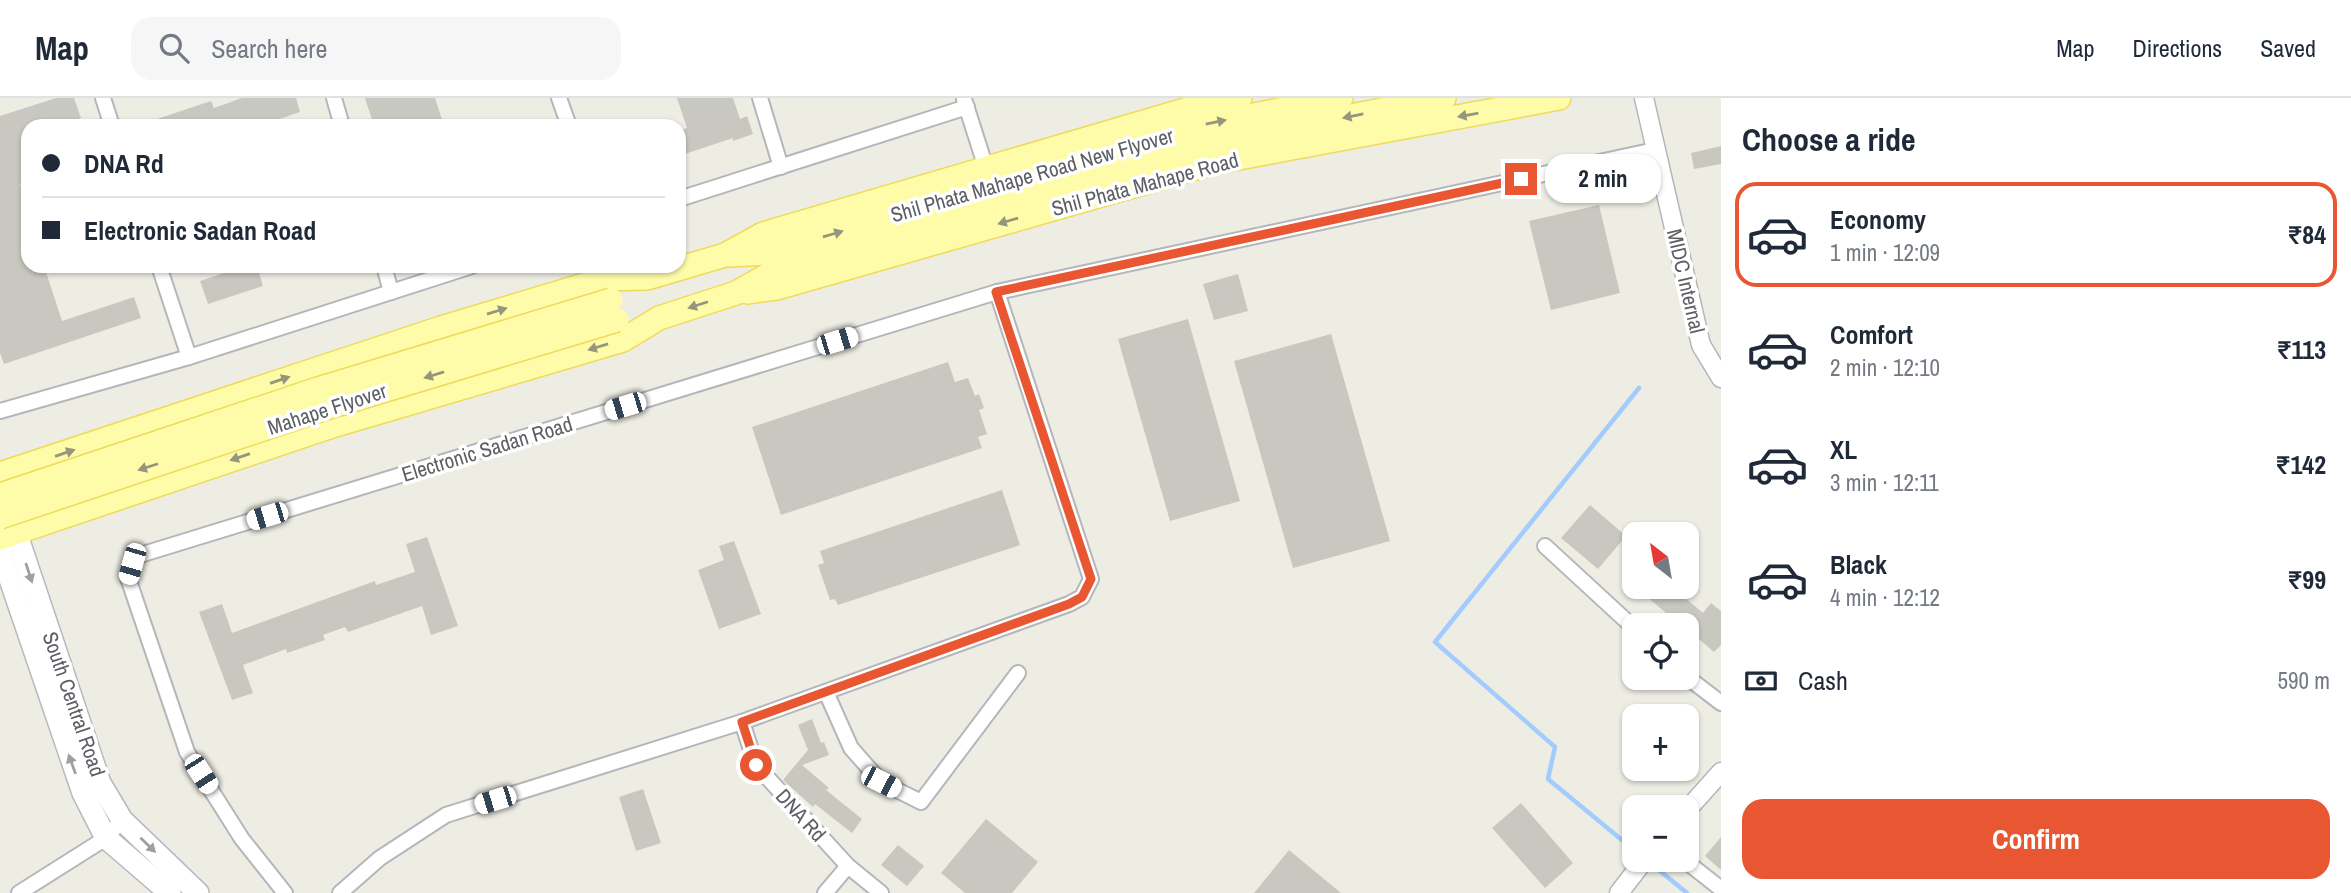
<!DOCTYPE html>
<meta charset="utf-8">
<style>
:root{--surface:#fff;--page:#f6f6f7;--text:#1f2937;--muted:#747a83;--line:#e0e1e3;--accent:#e85731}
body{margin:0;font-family:"Archivo Narrow",sans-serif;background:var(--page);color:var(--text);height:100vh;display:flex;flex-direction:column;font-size:26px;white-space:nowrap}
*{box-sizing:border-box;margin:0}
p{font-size:23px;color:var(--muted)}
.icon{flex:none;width:38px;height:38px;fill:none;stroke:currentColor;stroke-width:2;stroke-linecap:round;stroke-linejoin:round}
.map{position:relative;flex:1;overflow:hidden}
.panel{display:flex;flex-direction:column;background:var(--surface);width:630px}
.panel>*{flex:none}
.guide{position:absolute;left:21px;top:21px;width:665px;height:154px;border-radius:21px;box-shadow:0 2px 5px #0004;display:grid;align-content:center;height:154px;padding:0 21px;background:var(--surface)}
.needle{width:46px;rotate:329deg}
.controls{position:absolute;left:1622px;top:424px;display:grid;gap:14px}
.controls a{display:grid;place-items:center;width:77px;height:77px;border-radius:14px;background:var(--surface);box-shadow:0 2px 5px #0004;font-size:35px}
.end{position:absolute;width:32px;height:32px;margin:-16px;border:9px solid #e85731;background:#fff;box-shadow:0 0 0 4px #fff}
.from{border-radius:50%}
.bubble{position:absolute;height:49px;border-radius:21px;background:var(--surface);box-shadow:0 2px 5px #0004;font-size:23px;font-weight:700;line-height:49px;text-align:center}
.car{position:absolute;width:21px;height:42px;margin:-21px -10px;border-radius:9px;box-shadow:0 0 5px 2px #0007;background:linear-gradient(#fff 24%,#345 0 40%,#fff 0 76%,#345 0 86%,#fff 0)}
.guide b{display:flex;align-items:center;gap:24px;height:66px;font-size:26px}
.guide b+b{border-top:2px solid var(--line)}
.guide i{width:18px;height:18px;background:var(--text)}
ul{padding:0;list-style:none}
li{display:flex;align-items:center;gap:21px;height:105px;margin:0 14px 10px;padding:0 7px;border:4px solid transparent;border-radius:21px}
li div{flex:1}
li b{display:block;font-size:26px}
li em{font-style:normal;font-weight:700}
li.current{border-color:var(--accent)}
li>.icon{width:63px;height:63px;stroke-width:1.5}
h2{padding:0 21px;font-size:32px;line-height:84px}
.pay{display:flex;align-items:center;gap:18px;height:77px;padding:0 21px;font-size:26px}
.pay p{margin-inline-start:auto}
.button{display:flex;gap:14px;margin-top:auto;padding:14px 21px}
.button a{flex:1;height:80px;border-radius:21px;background:var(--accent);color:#fff;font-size:28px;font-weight:700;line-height:80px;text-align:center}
header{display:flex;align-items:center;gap:42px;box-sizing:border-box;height:98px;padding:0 35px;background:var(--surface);border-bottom:2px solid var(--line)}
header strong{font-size:33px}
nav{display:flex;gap:38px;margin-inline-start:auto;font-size:24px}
.search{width:490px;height:63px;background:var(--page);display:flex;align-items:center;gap:18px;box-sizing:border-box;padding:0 24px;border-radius:21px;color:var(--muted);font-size:26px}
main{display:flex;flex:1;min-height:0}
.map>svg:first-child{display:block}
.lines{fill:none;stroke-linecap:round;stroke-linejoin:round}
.stream{stroke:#a4cbfe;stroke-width:4.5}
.building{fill:#c9c8c0}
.minor-casing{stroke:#b4b6bb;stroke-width:18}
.tertiary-casing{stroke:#b4b6bb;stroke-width:21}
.secondary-casing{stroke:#b7b9c0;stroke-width:24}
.primary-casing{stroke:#f0da5b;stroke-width:26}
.minor{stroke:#fff;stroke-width:14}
.tertiary{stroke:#fff;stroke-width:18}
.secondary{stroke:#fff;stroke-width:21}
.primary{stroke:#fefca9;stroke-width:23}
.primary-bridge-casing{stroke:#f0da5b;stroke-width:26;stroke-linecap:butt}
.primary-bridge{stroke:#fefca9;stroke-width:23}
.oneway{fill:#95967c}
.oneway2{fill:#9d9fa2}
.route{stroke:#e85731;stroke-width:9}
.labels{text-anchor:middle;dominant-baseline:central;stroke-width:7;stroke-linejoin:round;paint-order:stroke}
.street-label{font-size:21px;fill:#5c5f64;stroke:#fff}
</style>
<header>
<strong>Map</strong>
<div class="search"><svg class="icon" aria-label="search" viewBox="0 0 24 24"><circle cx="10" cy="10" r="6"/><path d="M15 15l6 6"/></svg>Search here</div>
<nav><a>Map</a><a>Directions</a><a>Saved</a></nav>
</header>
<main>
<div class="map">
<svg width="1721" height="795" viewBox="0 0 1721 795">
<rect width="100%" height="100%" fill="#eeede4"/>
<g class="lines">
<g class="stream">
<path d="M1634 752 1548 681 1555 649 1435 544 1639 290"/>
<path d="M1649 764 1687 795"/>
</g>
</g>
<g class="building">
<path d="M56 0H74L81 20 58 28H28V83L20 86 28 112V128L22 130 28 150V168H44L62 223 134 199 141 220 4 266 0 255V18Z"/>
<path d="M242 0H296L300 14 259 28H232L230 23 215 28H142V26L211 3 214 10Z"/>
<path d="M365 0H435L444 28H396L395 21 374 28Z"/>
<path d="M677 0H733L740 21 747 18 753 36 733 43V40L679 58V33L687 30Z"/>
<path d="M1721 48V66L1694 71 1691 55Z"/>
<path d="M1599 107 1620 195 1551 212 1529 123Z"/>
<path d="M245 168H257L263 188 208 206 200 183Z"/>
<path d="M1238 176 1248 213 1214 222 1203 186Z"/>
<path d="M1188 221 1240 403 1170 423 1118 241Z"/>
<path d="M1331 236 1390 443 1293 470 1234 263Z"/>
<path d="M948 264 955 284 968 280 975 298 979 296 984 310 979 312 987 336 978 339 982 350 781 417 752 329Z"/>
<path d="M1002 392 1020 447 838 507 835 501 830 502 818 467 824 465 820 453Z"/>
<path d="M1590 407 1626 438 1598 471 1561 440Z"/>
<path d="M427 439 458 528 431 537 422 508 348 534 345 529 323 537 325 542 287 555 286 551 243 567 253 595 232 602 199 514 222 506 232 535 375 483 376 487 415 474 406 446Z"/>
<path d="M734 443 761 516 719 531 698 472 724 462 719 448Z"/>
<path d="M1634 488H1694L1684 499 1703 515 1711 505 1721 513V547L1714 554 1687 531V527H1656L1666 515Z"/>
<path d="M812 621 821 645 824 644 829 657 802 667 829 690 826 692 862 721 852 735 815 706 813 709 783 682 808 652 798 627Z"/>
<path d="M643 691 661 745 636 753 619 699Z"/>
<path d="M1521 705 1573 765 1545 790 1492 730Z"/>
<path d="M986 721 1038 764 1012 795H965L941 775Z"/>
<path d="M1721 739V772L1705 758Z"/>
<path d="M898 747 924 768 907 788 881 767Z"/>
<path d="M1289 752 1341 795H1254Z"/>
</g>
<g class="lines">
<g class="minor-casing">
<g id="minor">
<path d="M103 0 112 28"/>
<path d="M334 0 342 28"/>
<path d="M559 0 569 28"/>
<path d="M760 0 781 69"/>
<path d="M964 1 986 70"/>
<path d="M679 101 967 9"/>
<path d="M159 168 189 259"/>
<path d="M384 168 391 194"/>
<path d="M0 313 189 259 472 168"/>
<path d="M1545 448 1634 530"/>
<path d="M1687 579 1721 605"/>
<path d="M826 594 851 650 881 684 921 704 1018 575"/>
<path d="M742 624 756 667 848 768 881 795"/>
<path d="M1683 761 1721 791"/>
<path d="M19 795 106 740 122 722"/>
<path d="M285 795 242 741 187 654 128 480 132 466 140 457 997 194 1655 52"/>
<path d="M340 795 380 760 446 717 742 624 1069 506 1082 499 1091 481 997 194"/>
<path d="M825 795 848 768"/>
</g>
</g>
<g class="tertiary-casing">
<g id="tertiary">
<path d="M1644 0 1701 247 1721 280"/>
<path d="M1687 712 1721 674"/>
<path d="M1619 795 1645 761"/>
</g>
</g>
<g class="secondary-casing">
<g id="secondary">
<path d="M11 419 100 685 122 722 198 795"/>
<path d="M0 452 83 695 106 740 170 795"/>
</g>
</g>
<g class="primary-casing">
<g id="primary">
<path d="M731 157 768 155 1207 26 1341 0"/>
<path d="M747 194 777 190 1217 64 1559 0"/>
<path d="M0 376 441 230 604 181 647 180 725 157 763 136 1202 7 1240 0"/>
<path d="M0 440 332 328 623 242 659 220 736 195 773 174 1212 45 1444 0"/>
</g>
</g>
<use href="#minor" class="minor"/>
<use href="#tertiary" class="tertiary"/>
<use href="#secondary" class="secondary"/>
<use href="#primary" class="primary"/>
<g class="primary-bridge-casing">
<g id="primary-bridge">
<path d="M0 397 318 291 611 202"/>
<path d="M0 419 326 310 617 222"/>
</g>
</g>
<use href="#primary-bridge" class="primary-bridge"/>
</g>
<defs><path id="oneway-solid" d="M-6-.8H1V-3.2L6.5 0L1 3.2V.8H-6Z" transform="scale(1.75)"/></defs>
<g class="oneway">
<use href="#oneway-solid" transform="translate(1468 17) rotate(170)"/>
<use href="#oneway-solid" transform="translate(1353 18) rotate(169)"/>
<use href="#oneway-solid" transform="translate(1216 24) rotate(-12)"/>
<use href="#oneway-solid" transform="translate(1008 123) rotate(164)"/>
<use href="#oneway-solid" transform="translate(833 136) rotate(-16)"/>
<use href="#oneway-solid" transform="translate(698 207) rotate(162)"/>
<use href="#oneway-solid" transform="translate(497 213) rotate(-17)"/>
<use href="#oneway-solid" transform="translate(598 249) rotate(163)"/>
<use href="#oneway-solid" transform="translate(434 277) rotate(163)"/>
<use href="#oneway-solid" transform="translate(280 282) rotate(-19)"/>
<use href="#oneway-solid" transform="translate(65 355) rotate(-19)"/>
<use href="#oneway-solid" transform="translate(240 359) rotate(161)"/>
<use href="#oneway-solid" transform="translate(148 369) rotate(162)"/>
</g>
<g class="oneway2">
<use href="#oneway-solid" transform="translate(29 475) rotate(72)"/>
<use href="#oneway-solid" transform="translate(72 666) rotate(-110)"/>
<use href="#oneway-solid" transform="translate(148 747) rotate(44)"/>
</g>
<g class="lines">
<path class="route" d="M756 667 742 624 1069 506 1082 499 1091 481 996 194 1521 81"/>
</g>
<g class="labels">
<g class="street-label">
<text transform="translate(1032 77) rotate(-16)">Shil Phata Mahape Road New Flyover</text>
<text transform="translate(1145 86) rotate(-15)">Shil Phata Mahape Road</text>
<text transform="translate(1686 183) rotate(77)">MIDC Internal</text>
<text transform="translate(327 311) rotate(-18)">Mahape Flyover</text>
<text transform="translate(487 351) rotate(-17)">Electronic Sadan Road</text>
<text transform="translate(74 606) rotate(71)">South Central Road</text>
<text transform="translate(801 717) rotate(48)">DNA Rd</text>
</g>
</g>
</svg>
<div class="controls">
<a><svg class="needle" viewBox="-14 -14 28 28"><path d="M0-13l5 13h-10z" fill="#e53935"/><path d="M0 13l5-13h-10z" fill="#747a83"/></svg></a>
<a><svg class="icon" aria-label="locate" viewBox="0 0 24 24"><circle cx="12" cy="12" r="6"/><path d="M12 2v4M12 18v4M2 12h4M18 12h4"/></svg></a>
<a>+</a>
<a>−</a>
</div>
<i class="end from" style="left:756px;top:667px"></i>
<i class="end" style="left:1521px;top:81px"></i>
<div class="bubble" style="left:1545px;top:56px;width:116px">2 min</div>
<i class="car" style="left:837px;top:243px;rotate:73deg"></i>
<i class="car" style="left:625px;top:308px;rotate:253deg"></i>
<i class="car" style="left:267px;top:418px;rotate:253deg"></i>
<i class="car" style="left:132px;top:466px;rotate:196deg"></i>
<i class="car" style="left:201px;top:676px;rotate:147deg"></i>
<i class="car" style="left:881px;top:684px;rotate:117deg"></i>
<i class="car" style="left:495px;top:702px;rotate:253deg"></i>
<div class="guide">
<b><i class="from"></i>DNA Rd</b>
<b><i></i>Electronic Sadan Road</b>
</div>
</div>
<section class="panel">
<h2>Choose a ride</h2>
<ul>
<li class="current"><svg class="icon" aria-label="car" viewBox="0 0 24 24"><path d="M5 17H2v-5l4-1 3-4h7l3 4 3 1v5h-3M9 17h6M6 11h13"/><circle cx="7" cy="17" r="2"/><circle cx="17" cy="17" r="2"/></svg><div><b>Economy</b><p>1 min · 12:09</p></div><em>₹84</em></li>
<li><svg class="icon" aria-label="car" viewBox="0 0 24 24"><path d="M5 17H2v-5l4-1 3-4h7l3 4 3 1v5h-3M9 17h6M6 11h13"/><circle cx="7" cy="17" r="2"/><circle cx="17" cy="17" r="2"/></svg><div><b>Comfort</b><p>2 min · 12:10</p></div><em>₹113</em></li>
<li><svg class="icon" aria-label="car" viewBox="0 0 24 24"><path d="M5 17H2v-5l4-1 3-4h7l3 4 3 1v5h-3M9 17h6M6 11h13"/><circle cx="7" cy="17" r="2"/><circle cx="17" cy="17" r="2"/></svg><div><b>XL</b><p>3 min · 12:11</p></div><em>₹142</em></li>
<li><svg class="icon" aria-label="car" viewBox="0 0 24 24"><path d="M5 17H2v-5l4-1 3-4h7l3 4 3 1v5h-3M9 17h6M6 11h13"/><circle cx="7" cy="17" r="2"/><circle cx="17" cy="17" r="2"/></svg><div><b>Black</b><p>4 min · 12:12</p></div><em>₹99</em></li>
</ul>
<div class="pay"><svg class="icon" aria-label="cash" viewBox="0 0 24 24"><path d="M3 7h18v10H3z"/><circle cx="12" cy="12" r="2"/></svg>Cash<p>590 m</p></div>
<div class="button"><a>Confirm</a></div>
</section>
</main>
